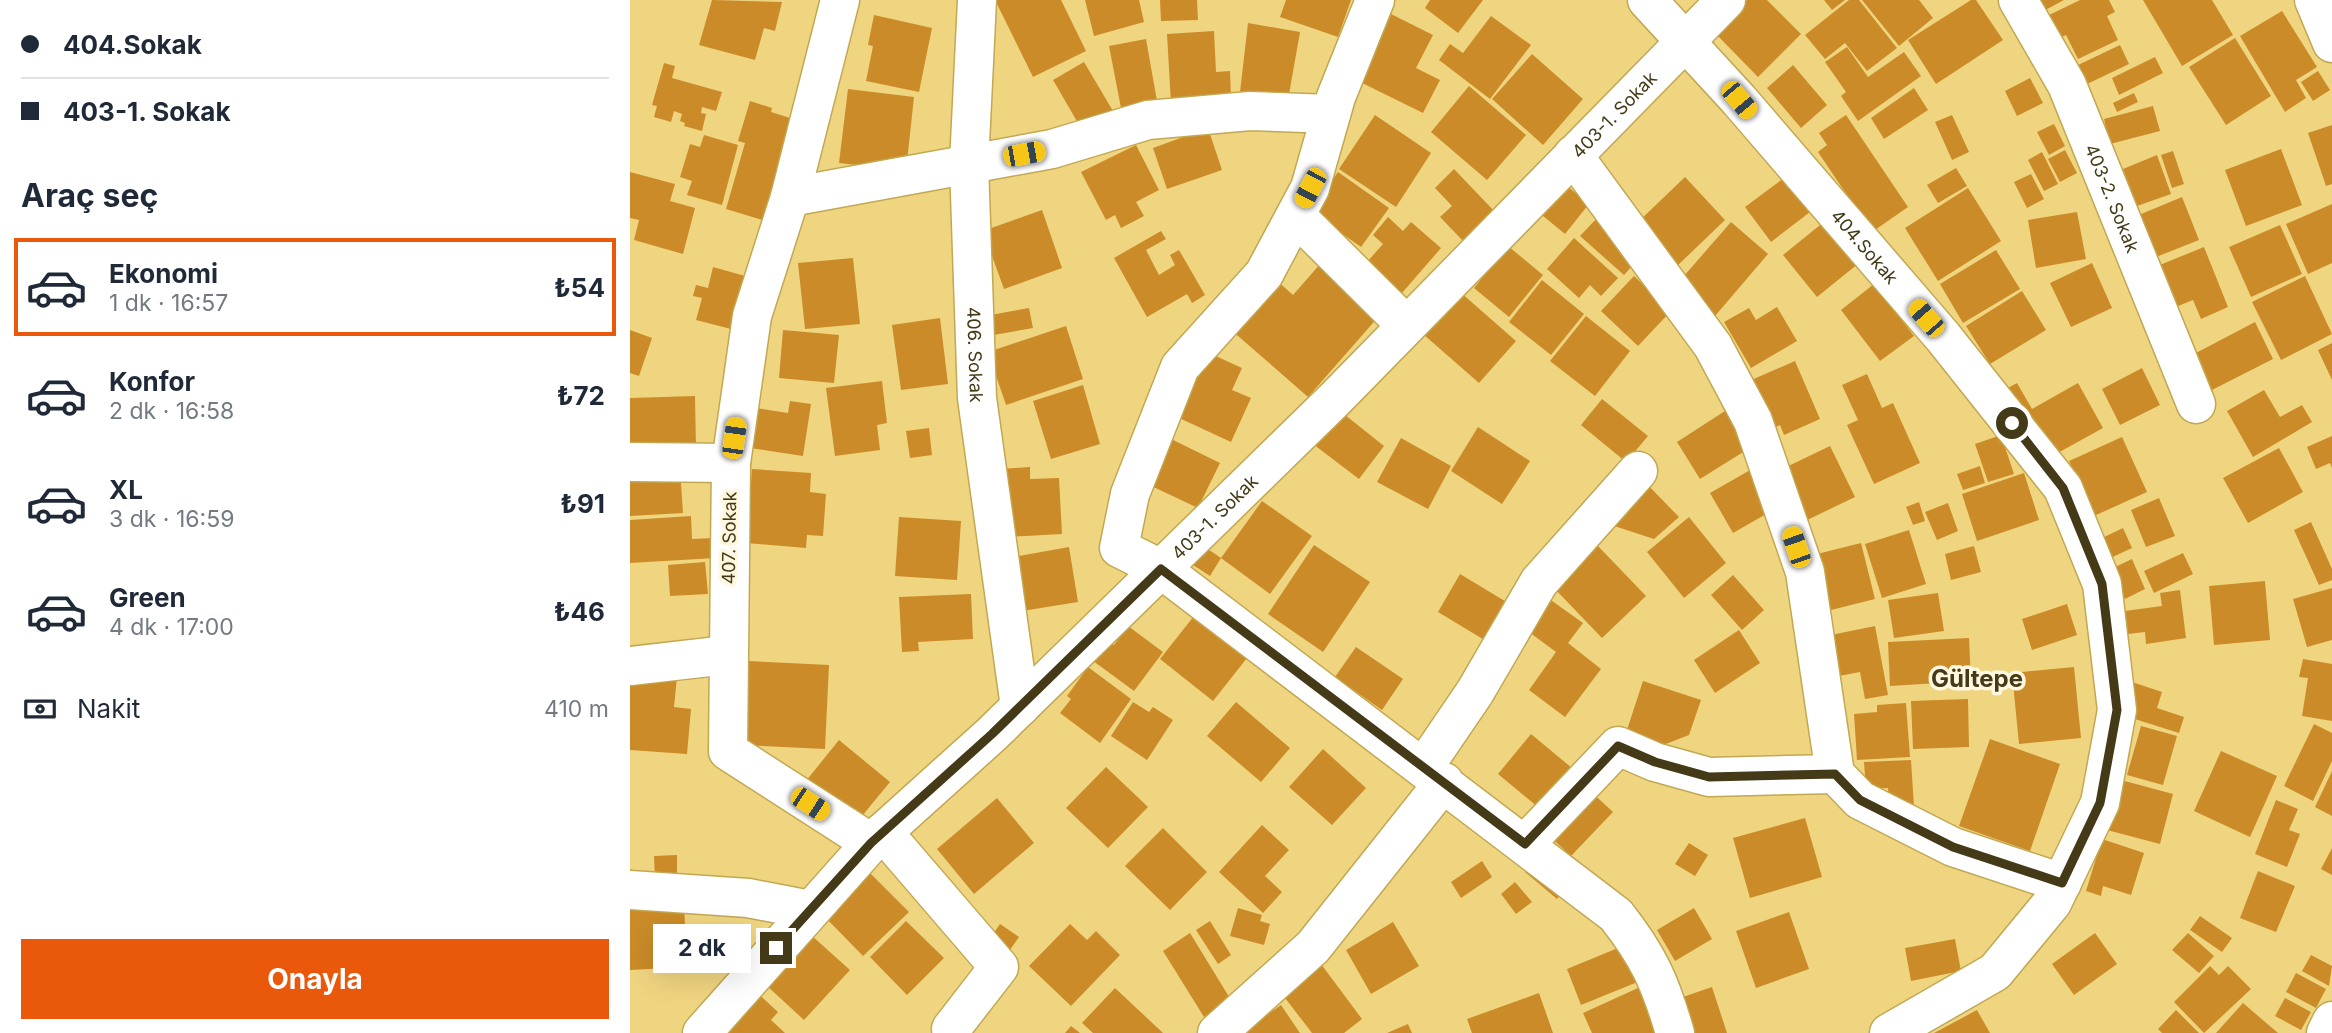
<!DOCTYPE html>
<html lang="tr">
<meta charset="utf-8">
<style>
:root{--surface:#fff;--page:#f2f2f3;--text:#1f2937;--muted:#747a83;--line:#e0e1e3;--accent:#ea580c}
body{margin:0;font-family:Inter,sans-serif;background:var(--page);color:var(--text);height:100vh;display:flex;flex-direction:column;font-size:26px;white-space:nowrap}
*{box-sizing:border-box;margin:0}
p{font-size:23px;color:var(--muted)}
.icon{flex:none;width:38px;height:38px;fill:none;stroke:currentColor;stroke-width:2;stroke-linecap:round;stroke-linejoin:round}
.map{position:relative;flex:1;overflow:hidden}
.panel{display:flex;flex-direction:column;background:var(--surface);width:630px}
.panel>*{flex:none}
.hud{display:grid;align-content:center;height:154px;padding:0 21px;background:var(--surface)}
.end{position:absolute;width:32px;height:32px;margin:-16px;border:9px solid #453a17;background:#fff;box-shadow:0 0 0 4px #fff}
.from{border-radius:50%}
.bubble{position:absolute;height:49px;border-radius:0px;background:var(--surface);box-shadow:0 7px 28px #0002;font-size:23px;font-weight:700;line-height:49px;text-align:center}
.car{position:absolute;width:21px;height:42px;margin:-21px -10px;border-radius:9px;box-shadow:0 0 5px 2px #0007;background:linear-gradient(#f5c518 24%,#345 0 40%,#f5c518 0 76%,#345 0 86%,#f5c518 0)}
.hud b{display:flex;align-items:center;gap:24px;height:66px;font-size:26px}
.hud b+b{border-top:2px solid var(--line)}
.hud i{width:18px;height:18px;background:var(--text)}
ul{padding:0;list-style:none}
li{display:flex;align-items:center;gap:21px;height:98px;margin:0 14px 10px;padding:0 7px;border:4px solid transparent;border-radius:0px}
li div{flex:1}
li b{display:block;font-size:26px}
li em{font-style:normal;font-weight:700}
li.current{border-color:var(--accent)}
li>.icon{width:63px;height:63px;stroke-width:1.5}
h2{padding:0 21px;font-size:32px;line-height:84px}
.pay{display:flex;align-items:center;gap:18px;height:77px;padding:0 21px;font-size:26px}
.pay p{margin-inline-start:auto}
.action{display:flex;gap:14px;margin-top:auto;padding:14px 21px}
.action a{flex:1;height:80px;border-radius:0px;background:var(--accent);color:#fff;font-size:28px;font-weight:700;line-height:80px;text-align:center}
main{display:flex;flex:1;min-height:0}
.map>svg:first-child{display:block}
.building{fill:#cb8b28}
.lines{fill:none;stroke-linecap:round;stroke-linejoin:round}
.minor-casing{stroke:#c2a853;stroke-width:41}
.minor{stroke:#fff;stroke-width:38}
.route{stroke:#453a17;stroke-width:9}
.labels{text-anchor:middle;dominant-baseline:central;stroke-width:7;stroke-linejoin:round;paint-order:stroke}
.street-label{font-size:18px;fill:#453a17;stroke:#fff7df}
.district-label{font-size:24px;font-weight:bold;fill:#453a17;stroke:#fff7df}
</style>
<main>
<section class="panel">
<div class="hud">
<b><i class="from"></i>404.Sokak</b>
<b><i></i>403-1. Sokak</b>
</div>
<h2>Araç seç</h2>
<ul>
<li class="current"><svg class="icon" aria-label="car" viewBox="0 0 24 24"><path d="M5 17H2v-5l4-1 3-4h7l3 4 3 1v5h-3M9 17h6M6 11h13"/><circle cx="7" cy="17" r="2"/><circle cx="17" cy="17" r="2"/></svg><div><b>Ekonomi</b><p>1 dk · 16:57</p></div><em>₺54</em></li>
<li><svg class="icon" aria-label="car" viewBox="0 0 24 24"><path d="M5 17H2v-5l4-1 3-4h7l3 4 3 1v5h-3M9 17h6M6 11h13"/><circle cx="7" cy="17" r="2"/><circle cx="17" cy="17" r="2"/></svg><div><b>Konfor</b><p>2 dk · 16:58</p></div><em>₺72</em></li>
<li><svg class="icon" aria-label="car" viewBox="0 0 24 24"><path d="M5 17H2v-5l4-1 3-4h7l3 4 3 1v5h-3M9 17h6M6 11h13"/><circle cx="7" cy="17" r="2"/><circle cx="17" cy="17" r="2"/></svg><div><b>XL</b><p>3 dk · 16:59</p></div><em>₺91</em></li>
<li><svg class="icon" aria-label="car" viewBox="0 0 24 24"><path d="M5 17H2v-5l4-1 3-4h7l3 4 3 1v5h-3M9 17h6M6 11h13"/><circle cx="7" cy="17" r="2"/><circle cx="17" cy="17" r="2"/></svg><div><b>Green</b><p>4 dk · 17:00</p></div><em>₺46</em></li>
</ul>
<div class="pay"><svg class="icon" aria-label="cash" viewBox="0 0 24 24"><path d="M3 7h18v10H3z"/><circle cx="12" cy="12" r="2"/></svg>Nakit<p>410 m</p></div>
<div class="action"><a>Onayla</a></div>
</section>
<div class="map">
<svg width="1702" height="1033" viewBox="0 0 1702 1033">
<rect width="100%" height="100%" fill="#f0d580"/>
<g class="building">
<path d="M82 0 152 2 145 31 134 28 125 60 69 45Z"/>
<path d="M365 0H431L456 51 403 77Z"/>
<path d="M455 0H509L514 22 464 36Z"/>
<path d="M530 0H567L568 20 531 21Z"/>
<path d="M656 0H721L708 37 650 17Z"/>
<path d="M800 0H853L828 33 795 8Z"/>
<path d="M1117 0H1137L1171 34 1128 77 1085 33Z"/>
<path d="M1194 0H1215L1202 10Z"/>
<path d="M1219 0H1229L1267 48 1237 71 1215 43 1195 59 1175 35Z"/>
<path d="M1232 0H1289L1303 18 1269 46Z"/>
<path d="M1341 0H1346L1373 40 1306 84 1278 40Z"/>
<path d="M1400 0H1434L1408 14Z"/>
<path d="M1450 0H1479L1485 12 1477 16 1488 40 1448 59 1436 35 1426 40 1415 17Z"/>
<path d="M1513 0H1582L1603 35 1552 66Z"/>
<path d="M1652 11 1687 67 1666 80 1676 98 1655 112 1610 36Z"/>
<path d="M761 14 803 35 786 68 810 80 793 113 728 81Z"/>
<path d="M244 15 302 28 289 92 236 81 243 46 238 45Z"/>
<path d="M861 16 901 45 860 99 809 60 820 44 833 53Z"/>
<path d="M618 23 670 32 658 100 610 92Z"/>
<path d="M584 31 586 72 600 71 601 99 541 103 537 34Z"/>
<path d="M1605 38 1641 96 1596 125 1559 67Z"/>
<path d="M516 39 527 101 491 108 479 46Z"/>
<path d="M1490 45 1499 64 1457 84 1448 65Z"/>
<path d="M1217 47 1238 77 1274 52 1291 76 1228 121 1211 96 1216 92 1195 62Z"/>
<path d="M902 54 953 99 913 145 862 99Z"/>
<path d="M1525 57 1533 73 1489 95 1482 78Z"/>
<path d="M454 62 483 111 452 130 423 80Z"/>
<path d="M34 63 45 66 42 78 92 92 86 111 72 107 71 113 76 114 72 131 54 126 55 123 50 121 52 114 44 111 41 122 24 117 27 106 22 105Z"/>
<path d="M1163 65 1197 105 1171 128 1137 88Z"/>
<path d="M1688 71 1700 90 1683 101 1671 82Z"/>
<path d="M1400 78 1413 103 1387 116 1375 91Z"/>
<path d="M839 86 896 135 857 180 801 132Z"/>
<path d="M1284 88 1298 110 1254 139 1241 118Z"/>
<path d="M218 89 284 97 276 171 209 163Z"/>
<path d="M1504 93 1508 102 1487 112 1483 103Z"/>
<path d="M120 101 142 108 141 112 160 118 149 158 153 159 136 221 96 209 115 143 108 141Z"/>
<path d="M1523 106 1530 131 1480 144 1474 119Z"/>
<path d="M745 115 801 153 766 207 709 169Z"/>
<path d="M1216 115 1278 207 1242 232 1188 152 1197 145 1189 133Z"/>
<path d="M1322 115 1339 152 1322 160 1305 122Z"/>
<path d="M1424 124 1435 146 1419 155 1407 132Z"/>
<path d="M1702 125V184L1696 186 1678 133Z"/>
<path d="M578 128 592 170 537 189 523 148Z"/>
<path d="M74 135 108 145 92 205 57 195 62 181 50 177 60 144 70 147Z"/>
<path d="M506 145 529 190 506 202 514 216 491 228 485 215 476 220 451 172Z"/>
<path d="M1651 149 1672 205 1616 226 1595 170Z"/>
<path d="M1435 150 1447 173 1430 182 1418 159Z"/>
<path d="M1543 151 1554 184 1542 188 1531 155Z"/>
<path d="M1412 152 1428 184 1414 191 1398 160Z"/>
<path d="M1527 155 1541 194 1507 206 1493 169Z"/>
<path d="M1326 168 1337 186 1308 203 1297 185Z"/>
<path d="M824 169 866 213 835 243 810 217 822 206 805 188Z"/>
<path d="M0 172 45 184 40 201 65 208 53 254 4 240 9 220 0 218Z"/>
<path d="M708 172 759 208 731 247 680 211Z"/>
<path d="M1401 174 1414 199 1397 208 1384 182Z"/>
<path d="M1055 177 1095 220 1047 266 1007 223Z"/>
<path d="M1154 178 1180 212 1141 242 1115 207Z"/>
<path d="M931 181 959 204 935 234 907 211Z"/>
<path d="M1338 188 1371 241 1308 281 1275 228Z"/>
<path d="M1552 197 1569 240 1521 259 1504 217Z"/>
<path d="M1702 204V263L1678 274 1656 224Z"/>
<path d="M412 210 432 268 374 289 353 231Z"/>
<path d="M1447 212 1456 259 1406 268 1398 220Z"/>
<path d="M969 216 1012 255 994 275 950 236Z"/>
<path d="M758 217 773 231 781 222 811 248 772 293 737 262 753 244 743 235Z"/>
<path d="M1195 221 1229 263 1187 297 1153 255Z"/>
<path d="M1101 222 1138 254 1085 316 1047 284Z"/>
<path d="M1650 225 1672 274 1621 297 1599 247Z"/>
<path d="M531 231 536 239 516 250 529 275 545 265 540 255 549 250 575 295 562 303 557 294 517 317 484 258Z"/>
<path d="M944 238 988 278 971 296 960 285 949 298 917 269Z"/>
<path d="M878 246 913 275 879 317 844 288Z"/>
<path d="M1574 247 1598 307 1571 319 1563 300 1536 311 1520 269Z"/>
<path d="M1366 250 1390 289 1333 323 1310 284Z"/>
<path d="M223 258 230 324 175 329 168 263Z"/>
<path d="M691 263 750 315 678 397 600 329 644 278 663 295Z"/>
<path d="M1462 263 1482 308 1441 327 1420 283Z"/>
<path d="M83 267 115 276 101 329 66 320 72 298 63 296 66 285 78 288Z"/>
<path d="M1004 276 1041 311 1008 346 971 311Z"/>
<path d="M1675 276 1702 334 1651 360 1622 302Z"/>
<path d="M912 280 954 314 921 355 879 322Z"/>
<path d="M1244 284 1284 336 1250 361 1211 310Z"/>
<path d="M1392 291 1416 330 1360 364 1336 326Z"/>
<path d="M830 292 886 341 849 383 793 334Z"/>
<path d="M1147 307 1167 341 1121 368 1094 322 1119 308 1126 320Z"/>
<path d="M399 308 403 328 358 336 355 316Z"/>
<path d="M956 316 1000 351 965 396 920 361Z"/>
<path d="M310 318 318 384 271 390 262 325Z"/>
<path d="M1625 322 1643 359 1582 390 1564 354Z"/>
<path d="M436 326 453 379 376 405 358 352Z"/>
<path d="M0 330 22 338 9 376 0 373Z"/>
<path d="M153 330 209 335 204 383 149 378Z"/>
<path d="M1702 343V380L1688 350Z"/>
<path d="M577 352 612 368 602 390 621 398 601 442 547 417Z"/>
<path d="M1165 361 1190 419 1154 435 1150 425 1140 430 1119 381Z"/>
<path d="M1512 368 1530 405 1490 425 1472 389Z"/>
<path d="M1237 374 1252 408 1263 403 1290 463 1244 484 1217 425 1228 420 1212 385Z"/>
<path d="M252 381 257 423 247 425 250 450 205 456 196 388Z"/>
<path d="M1387 383 1402 409 1448 383 1473 428 1415 460 1376 389Z"/>
<path d="M453 385 470 444 421 459 403 401Z"/>
<path d="M1634 390 1650 417 1672 405 1682 422 1623 457 1597 411Z"/>
<path d="M65 396 66 448 0 450V398Z"/>
<path d="M972 399 1018 436 996 462 951 425Z"/>
<path d="M160 401 181 404 173 456 120 448 126 408 158 413Z"/>
<path d="M705 407 754 446 729 479 679 441Z"/>
<path d="M1095 411 1118 449 1070 479 1047 442Z"/>
<path d="M848 427 900 461 872 504 821 471Z"/>
<path d="M299 428 302 455 280 458 276 431Z"/>
<path d="M1371 435 1384 474 1358 482 1345 444Z"/>
<path d="M1702 436V468L1700 463 1686 469 1677 447Z"/>
<path d="M537 437 590 463 568 508 515 483Z"/>
<path d="M1492 437 1517 492 1464 516 1439 461Z"/>
<path d="M771 438 821 466 798 509 747 482Z"/>
<path d="M1200 446 1225 497 1171 523 1146 472Z"/>
<path d="M1649 448 1673 492 1618 523 1593 478Z"/>
<path d="M1350 466 1355 483 1333 490 1327 474Z"/>
<path d="M400 467V479L429 478 432 534 375 537 371 469Z"/>
<path d="M50 468 53 513 0 516V471Z"/>
<path d="M122 469 181 473 180 492 196 494 193 536 177 535 176 548 116 543Z"/>
<path d="M1122 469 1145 509 1103 533 1080 493Z"/>
<path d="M1394 473 1409 520 1347 541 1332 494Z"/>
<path d="M1012 479 1049 517 1024 539 969 521Z"/>
<path d="M1529 498 1545 536 1516 547 1501 510Z"/>
<path d="M632 501 682 536 640 594 591 558Z"/>
<path d="M1289 502 1295 521 1283 525 1276 507Z"/>
<path d="M1318 503 1328 531 1307 540 1295 512Z"/>
<path d="M61 516 62 539 84 538 85 558 0 563V520Z"/>
<path d="M269 517 331 521 327 580 265 576Z"/>
<path d="M1059 517 1096 563 1054 598 1017 552Z"/>
<path d="M1681 522 1702 569V580L1689 585 1664 530Z"/>
<path d="M1493 528 1502 548 1476 560 1468 540Z"/>
<path d="M1279 530 1296 584 1252 598 1235 544Z"/>
<path d="M1231 543 1245 599 1201 610 1187 554Z"/>
<path d="M572 545 591 558 580 576 560 563Z"/>
<path d="M684 545 740 582 693 652 638 614Z"/>
<path d="M967 545 1016 596 972 638 923 587Z"/>
<path d="M1344 546 1351 572 1321 580 1315 554Z"/>
<path d="M439 547 448 602 392 611 383 557Z"/>
<path d="M1553 553 1563 574 1524 593 1514 571Z"/>
<path d="M1502 559 1515 589 1495 599 1481 569Z"/>
<path d="M75 562 78 594 40 596 38 565Z"/>
<path d="M830 574 883 606 861 644 808 612Z"/>
<path d="M1103 575 1134 610 1112 630 1081 595Z"/>
<path d="M1635 581 1640 640 1584 645 1579 586Z"/>
<path d="M1702 588V640L1677 647 1663 599Z"/>
<path d="M1550 590 1556 638 1516 644 1515 632 1498 634 1495 611 1532 606 1530 593Z"/>
<path d="M1308 593 1314 631 1264 638 1258 600Z"/>
<path d="M341 594 343 639 288 642 289 651 272 652 269 597Z"/>
<path d="M918 598 953 623 938 643 971 669 935 717 899 690 926 652 895 629Z"/>
<path d="M1437 604 1447 635 1402 650 1392 619Z"/>
<path d="M564 616 617 658 583 701 530 659Z"/>
<path d="M498 626 533 652 504 691 455 655 470 634 484 645Z"/>
<path d="M1245 626 1258 695 1235 699 1230 672 1209 676 1201 635Z"/>
<path d="M1109 630 1130 663 1085 693 1064 660Z"/>
<path d="M1339 638 1341 681 1260 686 1258 642Z"/>
<path d="M726 647 773 679 752 710 705 677Z"/>
<path d="M1673 659 1702 664V721L1672 716 1678 678 1669 677Z"/>
<path d="M117 661 199 665 195 749 113 745Z"/>
<path d="M458 667 501 699 470 743 430 713 441 699 437 696Z"/>
<path d="M1444 667 1451 738 1389 744 1382 673Z"/>
<path d="M0 673 47 677 44 707 61 709 57 754 0 750Z"/>
<path d="M1013 681 1071 700 1059 735 1023 749 994 739Z"/>
<path d="M1502 682 1532 692 1527 708 1554 717 1549 733 1492 715Z"/>
<path d="M1338 699 1339 747 1283 749 1281 701Z"/>
<path d="M503 702 519 712 523 707 543 720 517 760 481 736Z"/>
<path d="M606 702 660 748 631 782 577 736Z"/>
<path d="M1276 703 1280 757 1227 760 1224 714 1247 712V705Z"/>
<path d="M1684 724 1702 733V761L1683 801 1654 786Z"/>
<path d="M1511 726 1547 736 1533 785 1497 775Z"/>
<path d="M901 734 942 768 909 808 868 774Z"/>
<path d="M1360 739 1430 764 1400 851 1329 826Z"/>
<path d="M209 740 260 782 227 822 176 781Z"/>
<path d="M693 749 736 788 702 825 659 787Z"/>
<path d="M1591 751 1647 776 1620 837 1564 811Z"/>
<path d="M1281 760 1284 807 1259 809 1258 788 1236 789 1234 762Z"/>
<path d="M476 767 518 807 478 848 436 808Z"/>
<path d="M1702 771V816L1685 807Z"/>
<path d="M1491 780 1543 794 1530 844 1477 830Z"/>
<path d="M956 787 983 812 941 856 915 832Z"/>
<path d="M367 798 404 843 344 894 307 849Z"/>
<path d="M1646 800 1668 809 1659 830 1670 834 1657 867 1625 854Z"/>
<path d="M1175 818 1192 877 1120 898 1103 838Z"/>
<path d="M632 825 659 850 635 876 652 892 633 913 589 872Z"/>
<path d="M533 828 577 872 540 910 495 866Z"/>
<path d="M1472 839 1514 853 1501 895 1473 886 1471 896 1456 891Z"/>
<path d="M1059 843 1078 855 1065 876 1045 864Z"/>
<path d="M1702 848V875L1691 869Z"/>
<path d="M47 855V880H25L24 856Z"/>
<path d="M907 859 938 886 927 899 895 872Z"/>
<path d="M852 861 862 877 831 898 821 882Z"/>
<path d="M236 869 279 912 233 956 191 913Z"/>
<path d="M1628 871 1665 886 1646 932 1610 918Z"/>
<path d="M885 882 902 902 886 914 871 894Z"/>
<path d="M54 905 57 967 0 970V908Z"/>
<path d="M608 908 632 915 630 921 640 924 634 945 600 936Z"/>
<path d="M1064 908 1082 939 1045 961 1027 930Z"/>
<path d="M1159 912 1179 969 1126 988 1106 931Z"/>
<path d="M1570 916 1602 938 1592 952 1560 930Z"/>
<path d="M276 921 314 958 277 995 240 957Z"/>
<path d="M580 921 601 955 588 964 566 930Z"/>
<path d="M763 922 789 966 741 994 716 950Z"/>
<path d="M370 924 389 937 375 957 356 944Z"/>
<path d="M440 924 457 940 466 931 490 955 441 1006 399 966Z"/>
<path d="M560 933 601 1000 574 1017 533 951Z"/>
<path d="M1465 933 1487 964 1444 995 1422 964Z"/>
<path d="M1558 933 1584 956 1569 973 1542 950Z"/>
<path d="M181 935 220 970 174 1020 136 985Z"/>
<path d="M1325 939 1331 971 1281 981 1275 948Z"/>
<path d="M1000 943 1015 979 951 1005 937 969Z"/>
<path d="M1681 955 1702 966 1699 986 1672 971Z"/>
<path d="M691 964 732 1019 714 1033H682L652 994Z"/>
<path d="M1580 966 1589 975 1598 966 1621 989 1574 1033 1544 1002Z"/>
<path d="M1666 973 1696 989 1686 1008 1656 992Z"/>
<path d="M1082 987 1097 1033H1062L1050 998Z"/>
<path d="M485 988 533 1033H463L452 1023Z"/>
<path d="M1008 988 1028 1033H962L953 1013Z"/>
<path d="M123 989 148 1012 141 1020 155 1033H83Z"/>
<path d="M909 993 923 1033H842L837 1019Z"/>
<path d="M1655 998 1681 1012 1671 1030 1645 1016Z"/>
<path d="M1613 1003 1648 1033H1586Z"/>
<path d="M651 1005 670 1033H611Z"/>
<path d="M1347 1010 1360 1033H1304Z"/>
<path d="M1546 1010 1569 1033H1532L1528 1029Z"/>
<path d="M778 1024 782 1033H757Z"/>
<path d="M441 1026 450 1033H435Z"/>
</g>
<g class="lines">
<g class="minor-casing">
<g id="minor">
<path d="M210 0 160 197 122 316 101 463 98 751 241 843"/>
<path id="s1" d="M347 0 339 164 347 398 390 707"/>
<path d="M745 0 706 97 680 188 634 274 550 367 500 494 489 548 531 569 986 915C1019 957 1030 982 1045 1033"/>
<path id="s2" d="M1017 0 1109 100 1313 337 1433 488 1472 584 1487 710 1470 803 1422 903 1365 972 1259 1033"/>
<path id="s3" d="M1388 0 1437 85 1566 404"/>
<path d="M1684 0 1702 43"/>
<path d="M943 155 1083 346 1123 421 1175 572 1205 774 1230 800 1323 847 1432 883"/>
<path d="M160 197 422 149 518 120 620 111 701 114"/>
<path d="M666 216 776 325"/>
<path d="M0 462 101 463"/>
<path d="M0 666 97 655"/>
<path d="M794 767 845 692 909 582 1008 471"/>
<path d="M253 832 369 967 321 1029"/>
<path d="M895 844 988 746 1025 762 1079 777 1205 774"/>
<path d="M0 890 118 898 180 910"/>
<path id="s4" d="M72 1033 241 843 362 734 706 398 1096 0"/>
<path d="M587 1033 683 947 814 782"/>
<path d="M1696 1033 1702 1021"/>
</g>
</g>
<use href="#minor" class="minor"/>
</g>
<g class="lines">
<path class="route" d="M146 948 241 843 362 734 531 569 895 844 988 746 1025 762 1079 777 1205 774 1230 800 1323 847 1432 883 1470 803 1487 710 1472 584 1433 488 1382 423"/>
</g>
<g class="labels">
<g class="street-label">
<text stroke="none"><textPath href="#s4" startOffset="1295">403-1. Sokak</textPath></text>
<text stroke="none"><textPath href="#s3" startOffset="220">403-2. Sokak</textPath></text>
<text stroke="none"><textPath href="#s2" startOffset="329">404.Sokak</textPath></text>
<text stroke="none"><textPath href="#s1" startOffset="355">406. Sokak</textPath></text>
<text stroke="none"><textPath href="#s4" startOffset="728">403-1. Sokak</textPath></text>
<text transform="translate(99 538) rotate(-89)">407. Sokak</text>
</g>
<g class="district-label">
<text x="1347" y="678">Gültepe</text>
</g>
</g>
</svg>
<i class="end from" style="left:1382px;top:423px"></i>
<i class="end" style="left:146px;top:948px"></i>
<div class="bubble" style="left:23px;top:924px;width:98px">2 dk</div>
<i class="car" style="left:1109px;top:100px;rotate:140deg"></i>
<i class="car" style="left:394px;top:154px;rotate:80deg"></i>
<i class="car" style="left:680px;top:188px;rotate:208deg"></i>
<i class="car" style="left:1296px;top:318px;rotate:319deg"></i>
<i class="car" style="left:104px;top:438px;rotate:8deg"></i>
<i class="car" style="left:1166px;top:547px;rotate:341deg"></i>
<i class="car" style="left:180px;top:804px;rotate:123deg"></i>
</div>
</main>
